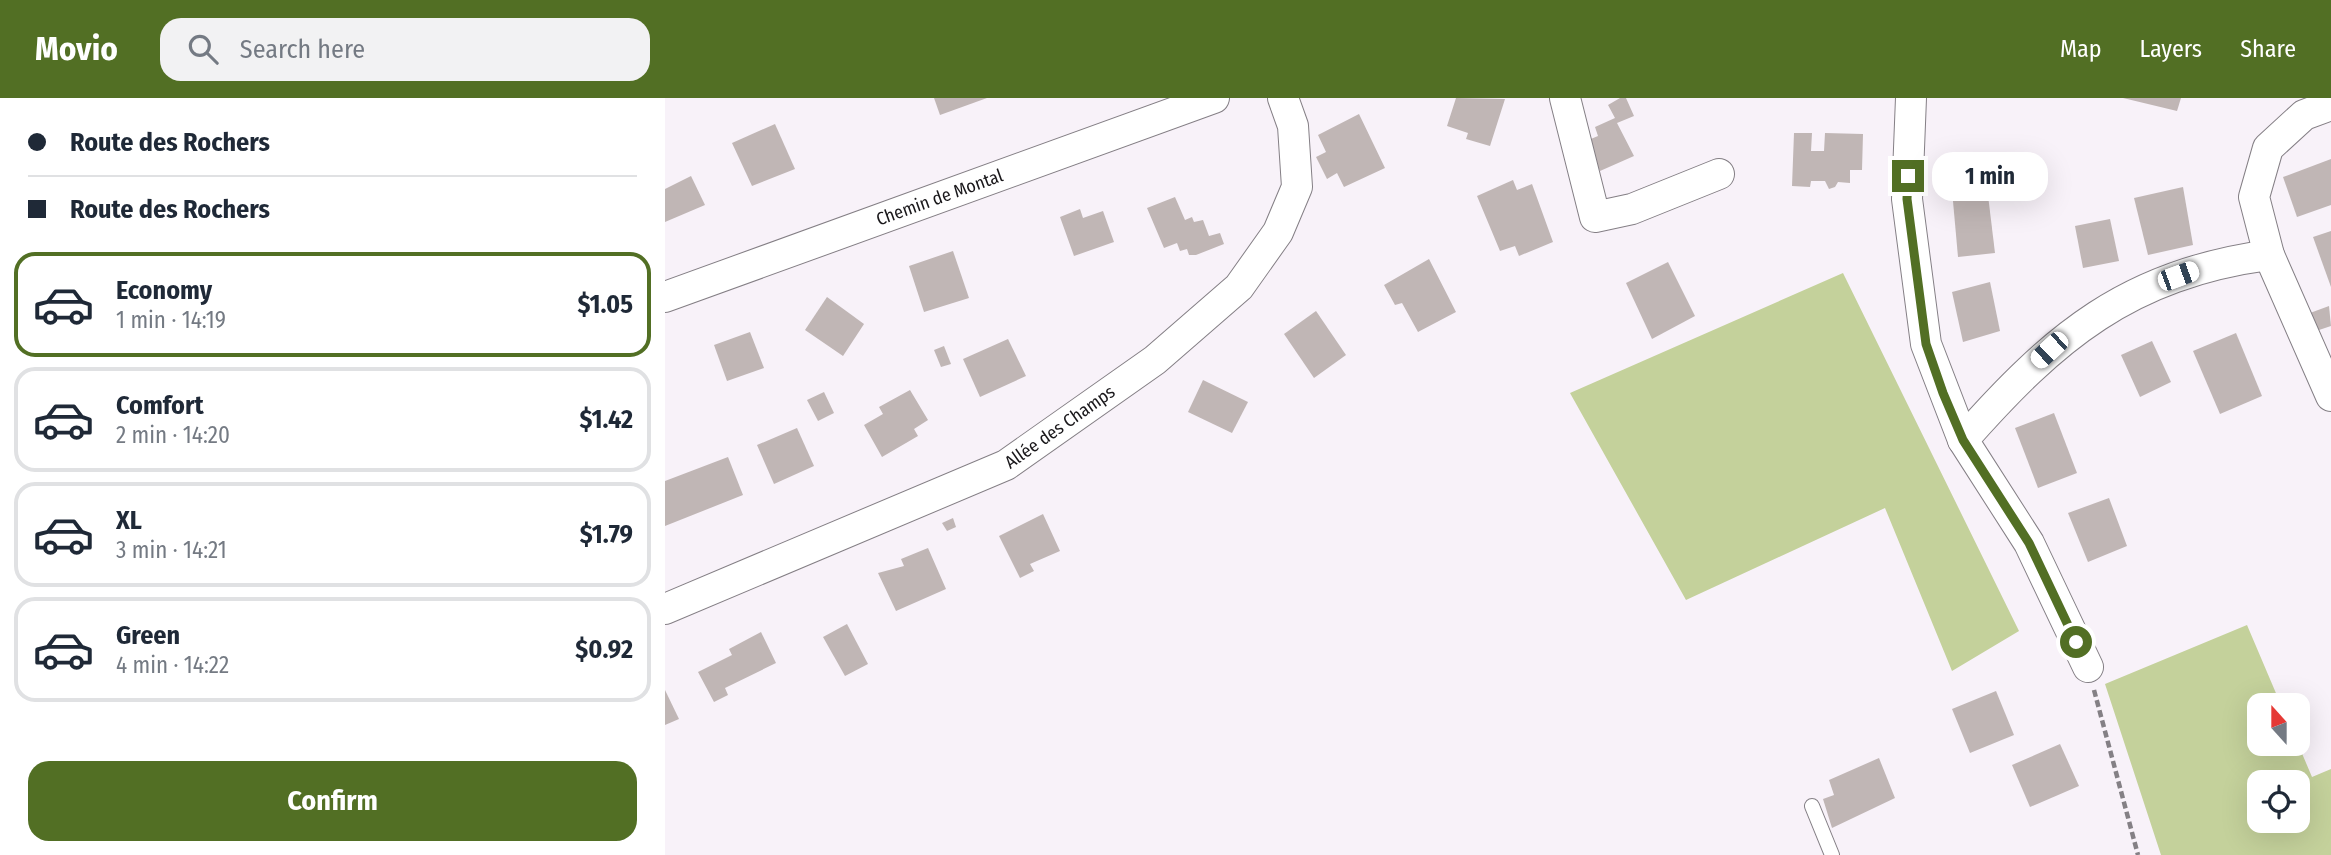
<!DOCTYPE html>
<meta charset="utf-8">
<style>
:root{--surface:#fff;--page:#f2f2f3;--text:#1f2937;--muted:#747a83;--line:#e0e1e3;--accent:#526f24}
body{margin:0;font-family:"Fira Sans Condensed",sans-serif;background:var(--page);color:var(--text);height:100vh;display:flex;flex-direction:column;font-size:26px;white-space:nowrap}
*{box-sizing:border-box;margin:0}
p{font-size:23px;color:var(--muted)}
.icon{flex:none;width:38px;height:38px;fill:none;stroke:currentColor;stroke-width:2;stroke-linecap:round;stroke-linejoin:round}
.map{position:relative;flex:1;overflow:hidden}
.panel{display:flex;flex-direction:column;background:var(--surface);width:665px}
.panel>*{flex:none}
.top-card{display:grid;align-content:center;height:154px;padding:0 28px;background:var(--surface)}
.needle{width:46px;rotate:339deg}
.buttons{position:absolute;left:1582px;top:595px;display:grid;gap:14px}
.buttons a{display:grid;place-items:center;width:63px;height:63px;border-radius:14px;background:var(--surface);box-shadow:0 7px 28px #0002;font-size:35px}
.end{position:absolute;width:32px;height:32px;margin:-16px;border:9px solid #526f24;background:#fff;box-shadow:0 0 0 4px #fff}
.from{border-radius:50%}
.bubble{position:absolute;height:49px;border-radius:21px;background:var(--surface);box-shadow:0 7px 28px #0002;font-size:23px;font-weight:700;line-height:49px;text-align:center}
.car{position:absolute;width:21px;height:42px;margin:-21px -10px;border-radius:9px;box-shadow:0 0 5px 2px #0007;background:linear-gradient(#fff 24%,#345 0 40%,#fff 0 76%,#345 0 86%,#fff 0)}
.top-card b{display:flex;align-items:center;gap:24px;height:66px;font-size:26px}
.top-card b+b{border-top:2px solid var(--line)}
.top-card i{width:18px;height:18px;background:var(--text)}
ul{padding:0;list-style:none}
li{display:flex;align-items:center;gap:21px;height:105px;margin:0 14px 10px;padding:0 14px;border:4px solid var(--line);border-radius:21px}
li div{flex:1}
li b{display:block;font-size:26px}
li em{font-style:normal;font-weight:700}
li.selected{border-color:var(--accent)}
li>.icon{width:63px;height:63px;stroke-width:1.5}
.cta{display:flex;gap:14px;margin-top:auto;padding:14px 28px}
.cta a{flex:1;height:80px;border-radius:21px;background:var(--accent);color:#fff;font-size:28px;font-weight:700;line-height:80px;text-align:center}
header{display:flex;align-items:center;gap:42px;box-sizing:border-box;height:98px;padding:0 35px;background:var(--accent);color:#fff}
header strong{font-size:33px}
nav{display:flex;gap:38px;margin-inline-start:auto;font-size:24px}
.search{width:490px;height:63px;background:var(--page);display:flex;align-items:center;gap:18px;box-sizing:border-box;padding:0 24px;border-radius:21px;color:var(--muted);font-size:26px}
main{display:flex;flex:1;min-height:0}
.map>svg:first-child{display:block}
.green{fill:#c4d19b;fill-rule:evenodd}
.building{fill:#c0b6b5}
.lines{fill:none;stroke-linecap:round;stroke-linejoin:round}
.service-casing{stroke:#847f85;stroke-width:16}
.minor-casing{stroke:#847f85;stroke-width:32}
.path{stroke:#848085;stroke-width:4.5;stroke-dasharray:7 3.5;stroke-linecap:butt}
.service{stroke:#fff;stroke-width:14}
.minor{stroke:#fff;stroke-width:30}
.route{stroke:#526f24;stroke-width:9}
.labels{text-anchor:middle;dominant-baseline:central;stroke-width:5;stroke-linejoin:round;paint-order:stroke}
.street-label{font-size:18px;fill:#19171a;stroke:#fff}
</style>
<header>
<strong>Movio</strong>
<div class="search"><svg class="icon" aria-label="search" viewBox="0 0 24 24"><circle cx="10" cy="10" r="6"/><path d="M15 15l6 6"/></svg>Search here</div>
<nav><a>Map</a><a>Layers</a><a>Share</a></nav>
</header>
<main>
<section class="panel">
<div class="top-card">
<b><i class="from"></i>Route des Rochers</b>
<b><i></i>Route des Rochers</b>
</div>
<ul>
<li class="selected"><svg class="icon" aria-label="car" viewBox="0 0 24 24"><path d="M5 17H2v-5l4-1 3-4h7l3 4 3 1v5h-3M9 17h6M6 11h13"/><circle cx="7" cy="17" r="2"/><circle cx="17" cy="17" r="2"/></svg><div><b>Economy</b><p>1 min · 14:19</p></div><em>$1.05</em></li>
<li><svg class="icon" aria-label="car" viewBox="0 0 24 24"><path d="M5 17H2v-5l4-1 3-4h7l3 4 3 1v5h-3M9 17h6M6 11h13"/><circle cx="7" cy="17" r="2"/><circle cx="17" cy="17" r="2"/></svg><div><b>Comfort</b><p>2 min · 14:20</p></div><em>$1.42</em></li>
<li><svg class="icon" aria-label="car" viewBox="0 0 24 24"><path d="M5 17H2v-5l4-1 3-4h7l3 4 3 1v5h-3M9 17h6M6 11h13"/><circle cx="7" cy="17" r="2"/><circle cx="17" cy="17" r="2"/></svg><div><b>XL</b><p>3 min · 14:21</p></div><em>$1.79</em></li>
<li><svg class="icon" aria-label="car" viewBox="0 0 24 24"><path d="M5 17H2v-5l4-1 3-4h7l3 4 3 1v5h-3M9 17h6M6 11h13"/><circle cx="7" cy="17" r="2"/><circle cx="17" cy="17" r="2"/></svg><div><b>Green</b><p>4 min · 14:22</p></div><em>$0.92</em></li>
</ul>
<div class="cta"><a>Confirm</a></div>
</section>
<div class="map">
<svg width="1666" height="757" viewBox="0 0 1666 757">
<rect width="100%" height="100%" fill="#f8f2f9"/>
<g class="green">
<path d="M1178 175 1354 533 1287 573 1220 410 1021 502 905 295Z"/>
<path d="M1582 527 1616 607H1594V646H1633L1647 679 1666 671V757H1496L1440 586ZM1594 684H1633V723H1594Z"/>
</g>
<g class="building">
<path d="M269 0H322L275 17Z"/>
<path d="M791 0 840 1 825 48 801 41 803 35 782 28Z"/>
<path d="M955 0H961L969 18 952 25 969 58 935 73 921 43 933 38 930 29 950 20 943 7Z"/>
<path d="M1458 0H1516L1512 13Z"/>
<path d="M694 16 720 70 679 89 672 75 662 81 651 59 661 54 653 37Z"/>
<path d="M110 26 130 71 87 88 67 45Z"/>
<path d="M1129 35H1147L1146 53H1159L1160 35 1198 36 1197 72H1185V85L1173 84 1170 89 1164 91 1160 83H1146L1145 89 1127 88Z"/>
<path d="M1666 61V107L1632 119 1618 79Z"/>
<path d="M26 78 40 107 0 124V91Z"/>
<path d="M848 82 852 92 867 86 888 144 854 158 850 148 835 153 812 98Z"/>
<path d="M1322 89 1330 155 1293 159 1287 92Z"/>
<path d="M1518 89 1528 147 1483 157 1469 100Z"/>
<path d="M510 99 520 122 527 119 529 124 538 122 544 138 555 135 559 146 531 157H524L522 151 515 153 512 145 499 150 482 110Z"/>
<path d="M415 111 418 120 438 113 449 144 409 158 395 119Z"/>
<path d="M1445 121 1454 163 1418 170 1410 128Z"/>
<path d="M1666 133V189L1648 139Z"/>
<path d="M288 153 304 200 259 214 244 168Z"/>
<path d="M764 161 791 214 753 234 737 205 730 207 719 187Z"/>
<path d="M1003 164 1030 218 987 241 961 185Z"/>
<path d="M1325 184 1335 233 1298 244 1287 194Z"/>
<path d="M162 199 199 226 178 258 140 232Z"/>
<path d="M1664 208 1666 228 1651 233 1645 215Z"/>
<path d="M651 213 681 257 649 280 619 236Z"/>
<path d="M85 234 99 270 62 283 49 247Z"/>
<path d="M1571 235 1597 298 1555 316 1528 253Z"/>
<path d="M343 241 361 278 315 299 298 261Z"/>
<path d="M1487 243 1506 284 1475 299 1456 257Z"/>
<path d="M279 248 286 266 276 269 269 252Z"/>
<path d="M538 282 583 304 567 335 523 314Z"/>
<path d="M245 292 263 322 249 331 253 338 217 359 199 327 218 316 214 309Z"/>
<path d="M159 294 169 315 153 323 142 302Z"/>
<path d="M1389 315 1412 375 1373 390 1350 330Z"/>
<path d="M132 330 149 368 109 386 92 347Z"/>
<path d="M63 359 78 397 0 428V383Z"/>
<path d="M1444 400 1462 448 1423 464 1403 415Z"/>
<path d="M378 416 395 453 365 466 369 473 355 480 334 438Z"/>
<path d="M288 420 291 429 282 433 277 425Z"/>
<path d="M263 450 281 491 231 513 213 475 239 468 236 461Z"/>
<path d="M182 526 203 566 180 578 158 539Z"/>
<path d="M96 534 111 565 60 590 63 597 49 604 33 574 67 557 64 551Z"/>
<path d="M0 592 14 621 0 627Z"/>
<path d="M1331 593 1349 637 1305 655 1287 611Z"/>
<path d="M1395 646 1414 688 1365 709 1347 667Z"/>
<path d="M1214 660 1230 700 1167 730 1158 701 1169 697 1164 682Z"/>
</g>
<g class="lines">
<g class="service-casing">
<path id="service" d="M1147 708 1167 757"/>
</g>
<g class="minor-casing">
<g id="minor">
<path d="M900 0 930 119 967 111 1054 76"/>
<path d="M1246 0 1242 101 1261 246 1298 342 1364 445 1423 569"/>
<path d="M1666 7 1639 17 1603 50 1589 99 1604 157 1666 298"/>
<path id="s1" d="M0 199 549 0"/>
<path d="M1298 342C1389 239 1463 176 1604 157"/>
<path id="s2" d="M0 511 341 367 490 262 574 189 613 134 632 89 628 28 618 0"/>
</g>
</g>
<path class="path" d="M1429 592 1473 757"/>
<use href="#service" class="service"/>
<use href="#minor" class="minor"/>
</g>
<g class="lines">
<path class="route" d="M1243 78 1242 101 1261 246 1278 295 1298 342 1364 445 1411 544"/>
</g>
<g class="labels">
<g class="street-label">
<text stroke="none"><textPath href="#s1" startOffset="292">Chemin de Montal</textPath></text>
<text stroke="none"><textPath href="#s2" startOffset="436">Allée des Champs</textPath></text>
</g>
</g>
</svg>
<div class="buttons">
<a><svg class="needle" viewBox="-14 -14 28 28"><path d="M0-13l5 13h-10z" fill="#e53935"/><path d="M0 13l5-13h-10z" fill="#747a83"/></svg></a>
<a><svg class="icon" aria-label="locate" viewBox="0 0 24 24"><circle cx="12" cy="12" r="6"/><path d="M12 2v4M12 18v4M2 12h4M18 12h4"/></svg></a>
</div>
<i class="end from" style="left:1411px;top:544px"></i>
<i class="end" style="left:1243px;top:78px"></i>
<div class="bubble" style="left:1267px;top:54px;width:116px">1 min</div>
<i class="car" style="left:1513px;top:178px;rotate:70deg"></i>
<i class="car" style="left:1384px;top:252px;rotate:227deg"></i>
</div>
</main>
